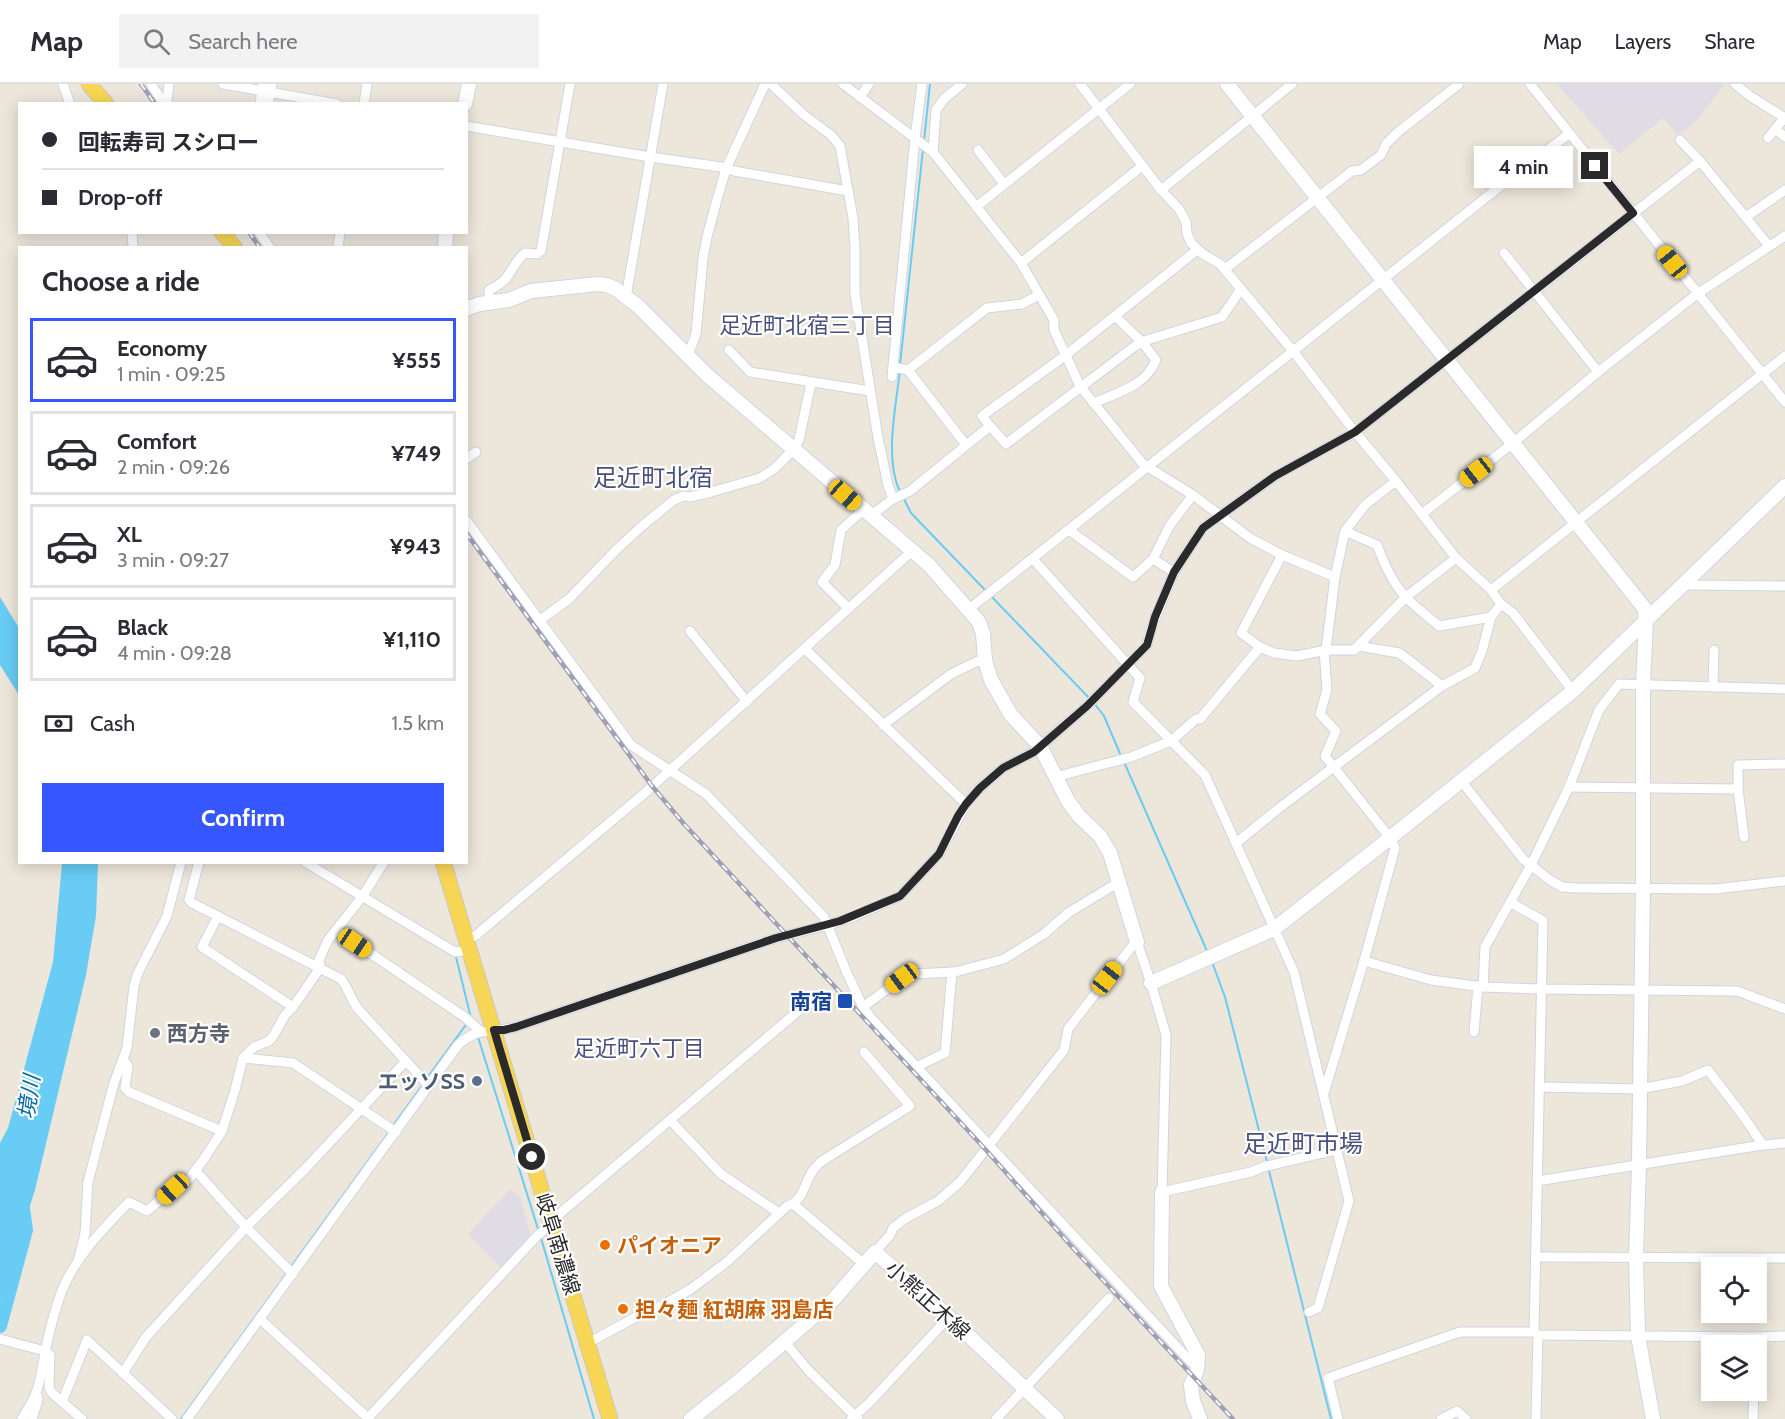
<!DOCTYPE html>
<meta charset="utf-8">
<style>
:root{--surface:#fff;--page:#f2f2f3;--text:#2b2b33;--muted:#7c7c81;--line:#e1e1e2;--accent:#3657ff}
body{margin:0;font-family:Cabin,"Noto Sans JP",sans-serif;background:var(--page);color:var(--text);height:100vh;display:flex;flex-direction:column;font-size:22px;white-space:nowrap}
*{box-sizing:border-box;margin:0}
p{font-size:20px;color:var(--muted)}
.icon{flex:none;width:33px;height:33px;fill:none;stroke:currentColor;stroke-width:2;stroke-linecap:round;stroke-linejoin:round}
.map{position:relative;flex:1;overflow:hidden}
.side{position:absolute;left:18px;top:162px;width:450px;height:618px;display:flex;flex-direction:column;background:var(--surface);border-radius:0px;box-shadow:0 3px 15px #0003}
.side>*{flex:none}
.top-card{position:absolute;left:18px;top:18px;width:450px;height:132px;border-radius:0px;box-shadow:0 3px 15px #0003;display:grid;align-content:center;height:132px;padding:0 24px;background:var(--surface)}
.controls{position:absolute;left:1701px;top:1173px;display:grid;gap:12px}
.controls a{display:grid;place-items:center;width:66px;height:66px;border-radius:0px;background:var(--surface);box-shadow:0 3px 15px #0003;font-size:30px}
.end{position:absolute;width:27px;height:27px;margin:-14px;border:8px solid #2a2a2a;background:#fff;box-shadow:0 0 0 3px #fff}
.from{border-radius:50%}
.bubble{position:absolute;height:42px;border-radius:0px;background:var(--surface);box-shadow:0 3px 15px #0003;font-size:20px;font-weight:700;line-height:42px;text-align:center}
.car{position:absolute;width:18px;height:36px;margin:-18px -9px;border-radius:8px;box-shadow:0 0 4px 2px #0007;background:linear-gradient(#f5c518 24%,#345 0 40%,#f5c518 0 76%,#345 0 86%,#f5c518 0)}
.top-card b{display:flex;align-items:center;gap:21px;height:57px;font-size:22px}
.top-card b+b{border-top:2px solid var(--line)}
.top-card i{width:15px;height:15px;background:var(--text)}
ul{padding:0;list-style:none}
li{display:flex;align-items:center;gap:18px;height:84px;margin:0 12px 9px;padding:0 12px;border:3px solid var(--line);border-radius:0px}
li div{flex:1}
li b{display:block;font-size:22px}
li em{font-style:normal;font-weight:700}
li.on{border-color:var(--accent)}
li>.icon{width:54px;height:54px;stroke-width:1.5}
h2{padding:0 24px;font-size:27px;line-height:72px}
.pay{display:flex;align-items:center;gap:15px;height:66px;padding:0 24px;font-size:22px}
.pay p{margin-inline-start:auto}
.cta{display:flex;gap:12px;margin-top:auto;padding:12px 24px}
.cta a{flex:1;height:69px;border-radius:0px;background:var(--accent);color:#fff;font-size:24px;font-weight:700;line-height:69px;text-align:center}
header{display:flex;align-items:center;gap:36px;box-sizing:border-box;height:84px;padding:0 30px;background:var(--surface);border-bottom:2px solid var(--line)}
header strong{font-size:28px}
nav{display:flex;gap:33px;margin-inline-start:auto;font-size:21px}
.search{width:420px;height:54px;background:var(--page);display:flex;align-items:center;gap:15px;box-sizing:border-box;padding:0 21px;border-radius:0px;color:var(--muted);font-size:22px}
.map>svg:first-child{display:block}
.industrial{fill:#dfdce5}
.water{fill:#68ccf5}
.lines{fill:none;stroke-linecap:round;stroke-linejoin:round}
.stream{stroke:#68ccf5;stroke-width:2}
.river{stroke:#68ccf5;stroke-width:14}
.street-casing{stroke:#d0d4e4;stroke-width:11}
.secondary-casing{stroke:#d0d4e4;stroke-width:16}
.primary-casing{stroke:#c8c8c8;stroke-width:17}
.street{stroke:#fff;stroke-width:9}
.secondary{stroke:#fff;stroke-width:14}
.primary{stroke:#f8d655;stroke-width:15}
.rail-casing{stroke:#9ea1b6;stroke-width:4.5}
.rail{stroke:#fff;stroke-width:2;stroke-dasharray:7;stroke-linecap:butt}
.route{stroke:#2a2a2a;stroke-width:8}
.transit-dot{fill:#1a4fb4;stroke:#fff;stroke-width:2}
.worship-dot{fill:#6b7280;stroke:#fff;stroke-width:2}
.service-dot{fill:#5c6f8a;stroke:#fff;stroke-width:2}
.food-dot{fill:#e8710a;stroke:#fff;stroke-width:2}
.labels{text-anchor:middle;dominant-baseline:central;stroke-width:4.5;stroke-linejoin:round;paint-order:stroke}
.transit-label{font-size:21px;font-weight:bold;fill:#164399;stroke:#fff;text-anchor:end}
.worship-label{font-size:21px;font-weight:bold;fill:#5b616d;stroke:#fff;text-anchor:start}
.service-label{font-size:21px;font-weight:bold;fill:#4e5e75;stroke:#fff;text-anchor:end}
.street-label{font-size:21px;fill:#2a2a2a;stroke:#fff}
.food-label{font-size:21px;font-weight:bold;fill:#c56008;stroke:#fff;text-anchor:start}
.neighbourhood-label{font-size:22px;fill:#48507d;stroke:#fff}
.water-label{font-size:22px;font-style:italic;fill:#0669a2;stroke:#fff}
.quarter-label{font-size:24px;fill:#48507d;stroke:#fff}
</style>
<header>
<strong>Map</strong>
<div class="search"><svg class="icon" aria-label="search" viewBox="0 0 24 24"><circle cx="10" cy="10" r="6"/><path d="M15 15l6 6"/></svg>Search here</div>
<nav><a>Map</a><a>Layers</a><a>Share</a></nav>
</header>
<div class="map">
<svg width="1785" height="1335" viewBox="0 0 1785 1335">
<rect width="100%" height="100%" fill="#ede6db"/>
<g class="industrial">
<path d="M1557 0H1725L1697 36 1678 51 1663 34 1619 70Z"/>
<path d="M510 1105 520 1113 531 1154 502 1185 468 1150Z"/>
</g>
<g class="water">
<path d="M0 513 19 544V611L0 581Z"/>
<path d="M62 779H98L96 832 86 891 35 1106 0 1215V1059L8 1044 53 878Z"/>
</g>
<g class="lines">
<g class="stream">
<path d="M924 57 930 0"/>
<path d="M900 281 923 65"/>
<path d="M900 286C896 323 884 374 900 408"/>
<path d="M903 413 911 429 986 507"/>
<path d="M990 511 1090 615"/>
<path d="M1094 619 1104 632 1121 672"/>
<path d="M1124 678 1207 867"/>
<path d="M456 873 471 934"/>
<path d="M1212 878 1225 913 1267 1078"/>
<path d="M478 953 538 1145"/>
<path d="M427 994 468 938"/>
<path d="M392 1043 424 999"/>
<path d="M1268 1083 1331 1335"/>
<path d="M541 1154 594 1335"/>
<path d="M290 1184 389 1048"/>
<path d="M181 1335 287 1189"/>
</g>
<path class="river" d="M0 1242 26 1146 23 1124 20 1121"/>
<g class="street-casing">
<g id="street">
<path d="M63 0 70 20"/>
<path d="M151 0 164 20"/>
<path d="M223 0 337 20"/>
<path d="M771 0 804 31 831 51 840 62 853 134 855 163V210L878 354 888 401 893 415"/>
<path d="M843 0 933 68 1021 179 1054 236V246L1080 302 1143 380 1193 411 1250 454 1282 471 1335 493"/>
<path d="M1080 0 1161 106 1179 125 1186 138 1187 149 1191 159 1203 170 1220 180 1293 267 1355 348 1396 397 1456 474 1491 506 1501 520 1491 533 1482 567 1475 584 1442 602 1283 721 1236 759"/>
<path d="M1530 0 1785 318"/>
<path d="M1735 0 1750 12 1785 34"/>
<path d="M860 13 869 0"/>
<path d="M164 19 167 17 169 0"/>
<path d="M260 20 263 0"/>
<path d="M268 20 272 0"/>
<path d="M364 20 367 0"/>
<path d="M466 42 650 73 721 83 734 87 848 107"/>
<path d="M1775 45 1785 53"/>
<path d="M1768 54 1785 33"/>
<path d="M1680 56 1700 77"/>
<path d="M978 66 1004 100"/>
<path d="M933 68 936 26 944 15 962 0"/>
<path d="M1161 106 1292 0"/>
<path d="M976 123 1130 0"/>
<path d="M1746 133 1785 106"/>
<path d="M132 148 133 164"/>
<path d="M259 148 270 164"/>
<path d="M338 164 340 148"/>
<path d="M1504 169 1598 288"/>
<path d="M1021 179 1142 82"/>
<path d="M1225 185 1352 87 1361 86 1381 71 1386 60 1398 48 1459 0"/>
<path d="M626 213 663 0"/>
<path d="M489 219V206C514 195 508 183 525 169L537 170 541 167 570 0"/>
<path d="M729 266 750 288 870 307"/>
<path d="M688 271 696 250 703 174 707 153 716 119 726 85 765 0"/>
<path d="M893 283 908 286 987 224 1022 220 1039 211"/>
<path d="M908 286 966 361"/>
<path d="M892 293 915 54 922 0"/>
<path d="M1093 319C1117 309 1146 302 1156 276L1142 258 1115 232"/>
<path d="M990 342 1006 360 1135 262 1144 257 1222 233 1241 205"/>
<path d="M466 375 476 368"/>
<path d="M1422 430 1513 359 1598 288 1697 210 1785 152"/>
<path d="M870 432 893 415 910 407 990 342 982 332 1066 271 1197 166"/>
<path d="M466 436 631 661 706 710 824 833 847 889 863 923 871 934 1191 1278 1198 1280"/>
<path d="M1069 446 1133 493 1153 475 1170 441 1193 411"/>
<path d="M1345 447 1377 461C1382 474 1387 487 1395 499 1406 517 1424 529 1439 542L1491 533"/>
<path d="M1033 475 1140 594 1133 618 1205 691 1294 888 1349 1117 1318 1224 1309 1228"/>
<path d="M1153 475 1174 488"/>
<path d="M1686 499 1690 501 1785 502"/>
<path d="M1491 506 1785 272"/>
<path d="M1501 520 1513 529 1573 607"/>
<path d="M848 524 822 498 835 481 841 446 863 426"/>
<path d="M969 525 1518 88 1569 50"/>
<path d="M539 537 569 515 616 466 642 442 674 416 684 412 690 413 711 408 760 394 774 385 793 366 799 356 811 299"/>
<path d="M690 547 747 618"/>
<path d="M1358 562 1399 569 1410 577 1442 602"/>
<path d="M1260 563 1274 569 1297 572 1326 566H1354L1406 513 1456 474"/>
<path d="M805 565 966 720"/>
<path d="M1326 566 1335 493 1345 447 1365 421 1396 397"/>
<path d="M1713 603 1714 566"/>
<path d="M883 641 951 590 978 577 985 576"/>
<path d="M1055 693 1131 673 1171 657 1196 635H1200L1260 563 1241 549 1282 471"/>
<path d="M1462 698 1523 775 1550 796 1562 803 1576 804 1716 805 1785 797"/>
<path d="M1569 703 1738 705V681L1785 680"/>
<path d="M1738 705 1744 753"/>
<path d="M199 778 189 816 192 819 341 895C348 904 351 915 358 925L429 1002"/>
<path d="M305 778 455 868 470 866"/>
<path d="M1510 818 1543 837 1534 1248"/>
<path d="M218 832 202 863 293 923"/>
<path d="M336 846 466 934 480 947"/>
<path d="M467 855 475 852 646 708 912 467"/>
<path d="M1364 877 1431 896 1483 903 1541 905 1737 907 1785 925"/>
<path d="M1483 903 1485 863 1531 781 1569 703 1599 626 1619 600 1785 605"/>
<path d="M863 923 902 894 913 890 955 888 1004 875 1044 850 1068 829 1119 798"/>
<path d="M1474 948 1478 902"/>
<path d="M243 974 293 979 396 1048"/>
<path d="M123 975 128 982 125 1004 129 1008 222 1047"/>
<path d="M916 983 945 969 952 888"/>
<path d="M1539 1003 1640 1005 1682 997 1708 986 1741 1029 1763 1061"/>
<path d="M1324 1009 1364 877 1395 764 1390 754 1325 672 1336 647 1320 630 1327 606 1324 566"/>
<path d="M670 1036 721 1090 779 1129"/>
<path d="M196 1087 246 1143 293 1190"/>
<path d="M1537 1097 1756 1062 1785 1059"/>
<path d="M793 1120 865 1181"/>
<path d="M551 1137 810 917"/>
<path d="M875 1168 890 1151 893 1144 906 1134 938 1117 960 1098 1064 966 1068 945 1133 861 1137 858 1151 899 1166 951 1162 1108 1251 1088 1263 1083 1335 1066"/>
<path d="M1536 1173 1785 1174"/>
<path d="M79 1174 85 1149 88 1098 114 999 127 964 134 902 138 889 167 832 181 778"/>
<path d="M260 1235 369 1335"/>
<path d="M0 1255 45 1267 50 1271 49 1304 52 1309 82 1335"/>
<path d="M784 1257 808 1286 858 1335"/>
<path d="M588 1259 647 1227H652L691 1205 728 1177 787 1122C803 1118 804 1100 812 1088 814 1084 819 1080 822 1077L910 1022 864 968"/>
<path d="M62 1318 87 1256 123 1289"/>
<path d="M22 1335C27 1326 34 1316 37 1306 41 1295 42 1282 45 1270 48 1252 53 1233 59 1215 71 1177 102 1146 129 1118L147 1127 173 1105 189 1095 204 1075 222 1047 235 1006 243 974 254 963 269 957 274 951 285 931 293 923 320 884 319 876 328 856 362 813 384 778"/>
<path d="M32 1335 38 1316 37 1311"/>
<path d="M172 1335 123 1289 146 1253 246 1143 305 1085 406 977"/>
<path d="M187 1335 458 961C480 941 492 950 516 943L776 854 828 841 853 833 900 812 939 770 966 720 980 704 1003 684 1034 668 1087 622 1147 561 1151 545 1174 488 1203 444 1275 392 1355 348 1700 77 1769 162"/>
<path d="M367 1335 538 1151 552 1140"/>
<path d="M851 1335 870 1318 949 1233"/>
<path d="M996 1335 1109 1214"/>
<path d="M1338 1335 1328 1294 1460 1248H1534L1538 1251 1754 1253 1785 1252"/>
<path d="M1441 1335 1457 1327 1466 1335"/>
<path d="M1536 1335 1538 1251"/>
<path d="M1753 1335 1754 1306"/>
</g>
</g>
<g class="secondary-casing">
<g id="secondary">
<path d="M1227 0 1645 525 1646 536 1643 601V804L1639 1080 1636 1174 1638 1252 1653 1335"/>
<path d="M465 20 469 0"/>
<path d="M445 164 446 148"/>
<path d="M466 225 479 220 509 216 531 207 598 200 607 201 616 205 638 222 707 291 929 481 979 538 983 550 985 576 991 596 1011 631 1040 662 1068 717 1079 732 1100 752 1110 769 1137 858"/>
<path d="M1151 899 1274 845 1390 754 1573 607 1785 402"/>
<path d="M1162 1108 1161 1202 1198 1271 1197 1286 1191 1301 1193 1317 1200 1335"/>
<path d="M691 1335 740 1296 834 1215 875 1168 949 1233 1057 1335"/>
</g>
</g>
<g class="primary-casing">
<g id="primary">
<path d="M89 0 106 20"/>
<path d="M222 148 235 164"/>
<path d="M443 778 610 1335"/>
</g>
</g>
<use href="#street" class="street"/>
<use href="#secondary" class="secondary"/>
<use href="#primary" class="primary"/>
<g class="rail-casing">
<g id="rail">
<path d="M141 0 155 20"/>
<path d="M249 148 260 164"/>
<path d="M466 449 652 702 684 740 986 1066 1073 1164 1233 1335"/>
</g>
</g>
<use href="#rail" class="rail"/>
</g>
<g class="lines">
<path class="route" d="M532 1073 494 946H504L516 943 776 854 840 837 900 812 939 770 958 732 966 720 980 704 1003 684 1034 668 1087 622 1147 561 1155 533 1174 488 1203 444 1275 392 1355 348 1633 129 1595 82"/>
</g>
<rect class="transit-dot" x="837" y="909" width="16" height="16" rx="3"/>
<circle class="worship-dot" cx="155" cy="949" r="6"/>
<circle class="service-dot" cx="477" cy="997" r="6"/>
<g class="food-dot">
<circle cx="605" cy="1161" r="6"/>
<circle cx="623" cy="1225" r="6"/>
</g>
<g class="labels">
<g class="transit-label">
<text x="832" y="917">南宿</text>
</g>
<g class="worship-label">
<text x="167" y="949">西方寺</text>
</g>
<g class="service-label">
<text x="465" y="997">エッソSS</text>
</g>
<g class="street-label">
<text transform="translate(558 1160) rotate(73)">岐阜南濃線</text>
<text transform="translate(928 1216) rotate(42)">小熊正木線</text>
</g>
<g class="food-label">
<text x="617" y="1161">パイオニア</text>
<text x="635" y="1225">担々麺 紅胡麻 羽島店</text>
</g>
<g class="neighbourhood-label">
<text x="807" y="241">足近町北宿三丁目</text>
<text x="639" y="964">足近町六丁目</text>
</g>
<g class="water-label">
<text transform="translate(29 1013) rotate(-82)">境川</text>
</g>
<g class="quarter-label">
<text x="653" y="393">足近町北宿</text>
<text x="1303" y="1059">足近町市場</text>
</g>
</g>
</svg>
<div class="controls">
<a><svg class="icon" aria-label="locate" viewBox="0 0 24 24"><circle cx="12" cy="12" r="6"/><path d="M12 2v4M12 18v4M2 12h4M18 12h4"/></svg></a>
<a><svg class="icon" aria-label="layers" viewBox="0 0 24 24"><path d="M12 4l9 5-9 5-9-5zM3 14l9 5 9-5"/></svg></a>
</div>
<i class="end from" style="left:532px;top:1073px"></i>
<i class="end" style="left:1595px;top:82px"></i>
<div class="bubble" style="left:1474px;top:62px;width:99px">4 min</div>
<i class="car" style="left:1672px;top:178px;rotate:321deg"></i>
<i class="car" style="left:1476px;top:388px;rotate:232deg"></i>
<i class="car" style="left:845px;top:411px;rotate:131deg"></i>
<i class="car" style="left:355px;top:859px;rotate:124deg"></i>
<i class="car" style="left:902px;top:894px;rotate:233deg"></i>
<i class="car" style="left:1107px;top:894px;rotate:38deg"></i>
<i class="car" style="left:173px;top:1105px;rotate:227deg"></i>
<div class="top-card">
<b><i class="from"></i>回転寿司 スシロー</b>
<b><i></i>Drop-off</b>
</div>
<section class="side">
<h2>Choose a ride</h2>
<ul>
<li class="on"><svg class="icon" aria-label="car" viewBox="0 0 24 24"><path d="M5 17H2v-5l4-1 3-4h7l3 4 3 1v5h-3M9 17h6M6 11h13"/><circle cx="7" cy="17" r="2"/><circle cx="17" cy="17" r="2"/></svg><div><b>Economy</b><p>1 min · 09:25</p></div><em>¥555</em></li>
<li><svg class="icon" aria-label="car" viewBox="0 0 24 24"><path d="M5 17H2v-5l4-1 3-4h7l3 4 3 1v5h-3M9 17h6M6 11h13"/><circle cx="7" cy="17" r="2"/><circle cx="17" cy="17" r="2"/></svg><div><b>Comfort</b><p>2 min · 09:26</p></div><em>¥749</em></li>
<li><svg class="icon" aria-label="car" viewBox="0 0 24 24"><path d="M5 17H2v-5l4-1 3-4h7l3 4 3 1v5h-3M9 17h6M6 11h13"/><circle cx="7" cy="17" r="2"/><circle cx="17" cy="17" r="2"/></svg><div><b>XL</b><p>3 min · 09:27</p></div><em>¥943</em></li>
<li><svg class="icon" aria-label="car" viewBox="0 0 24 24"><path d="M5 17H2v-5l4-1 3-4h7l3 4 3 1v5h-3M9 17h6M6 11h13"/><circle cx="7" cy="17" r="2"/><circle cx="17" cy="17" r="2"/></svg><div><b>Black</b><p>4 min · 09:28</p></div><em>¥1,110</em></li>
</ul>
<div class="pay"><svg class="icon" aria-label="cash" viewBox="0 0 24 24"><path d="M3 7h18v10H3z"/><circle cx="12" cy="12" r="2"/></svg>Cash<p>1.5 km</p></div>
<div class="cta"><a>Confirm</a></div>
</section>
</div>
